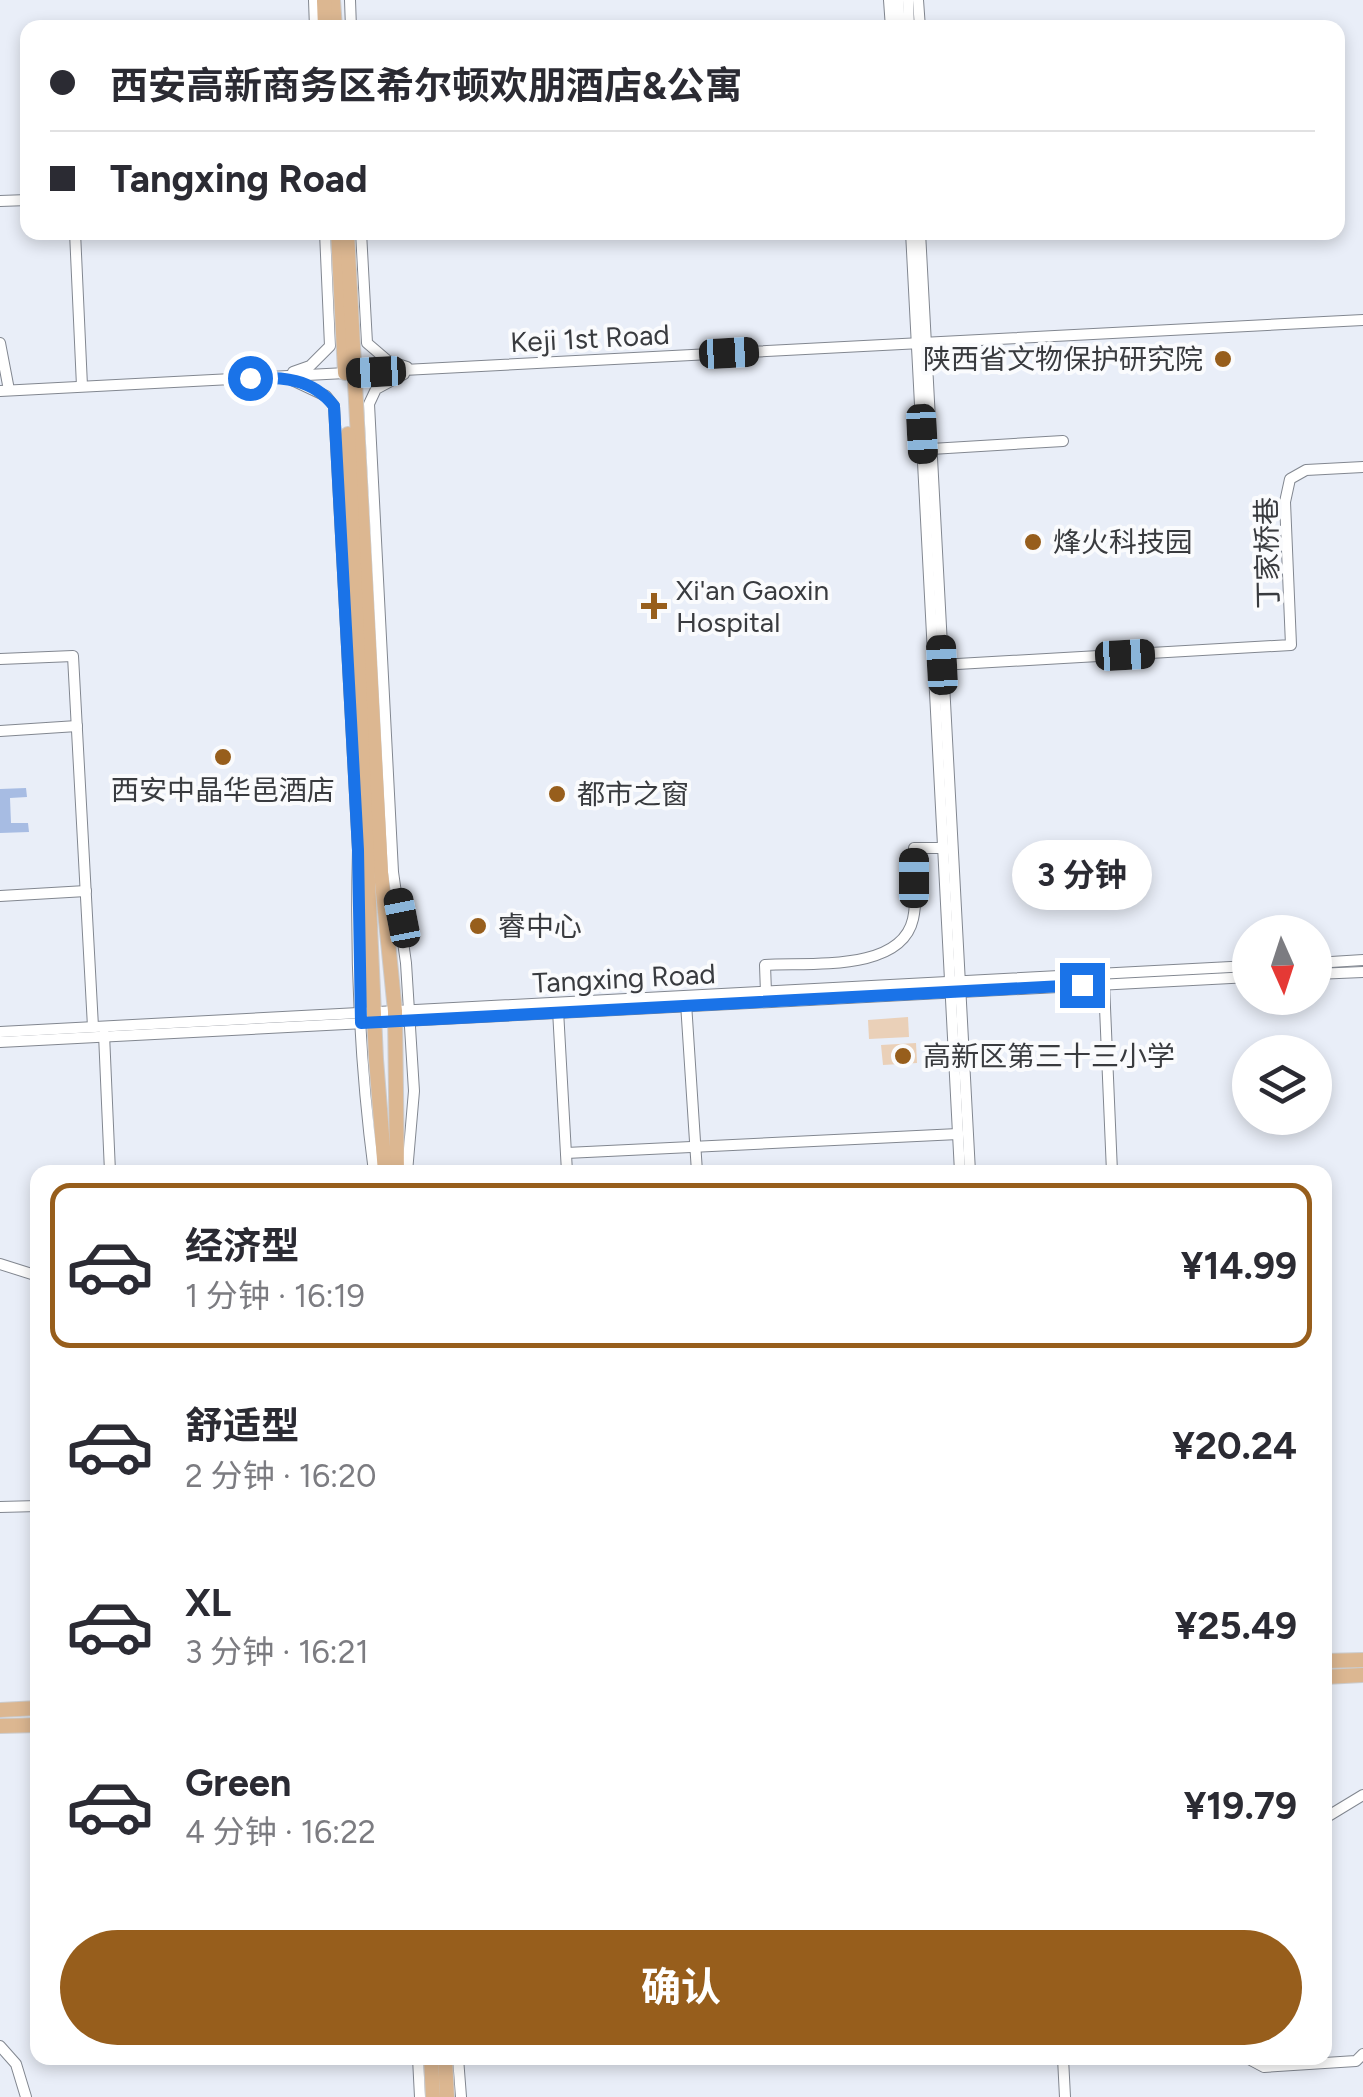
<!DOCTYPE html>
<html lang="zh">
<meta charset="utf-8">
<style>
:root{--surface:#fff;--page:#f7f7f7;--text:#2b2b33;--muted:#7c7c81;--line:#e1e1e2;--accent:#975e1c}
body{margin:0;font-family:Figtree,"Noto Sans SC",sans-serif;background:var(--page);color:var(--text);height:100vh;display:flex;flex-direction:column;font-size:38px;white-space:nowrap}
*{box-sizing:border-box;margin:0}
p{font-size:32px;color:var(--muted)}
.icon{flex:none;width:55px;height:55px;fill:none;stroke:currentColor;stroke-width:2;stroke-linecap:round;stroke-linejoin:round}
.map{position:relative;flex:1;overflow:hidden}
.sheet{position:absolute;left:30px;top:1165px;width:1302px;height:900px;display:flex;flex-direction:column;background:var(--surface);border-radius:20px;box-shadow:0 5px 15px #0003}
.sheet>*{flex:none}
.hud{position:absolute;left:20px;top:20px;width:1325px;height:220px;border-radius:20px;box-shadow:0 5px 15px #0003;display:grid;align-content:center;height:220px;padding:0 30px;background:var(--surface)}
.needle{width:65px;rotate:177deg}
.buttons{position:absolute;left:1232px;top:915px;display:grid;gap:20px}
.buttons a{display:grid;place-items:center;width:100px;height:100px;border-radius:50%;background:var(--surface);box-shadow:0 5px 15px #0003;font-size:50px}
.end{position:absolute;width:45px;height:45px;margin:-22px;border:12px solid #1a73e8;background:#fff;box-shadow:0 0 0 5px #fff}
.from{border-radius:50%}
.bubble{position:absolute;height:70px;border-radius:35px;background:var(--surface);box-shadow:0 5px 15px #0003;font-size:32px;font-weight:700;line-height:70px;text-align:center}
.car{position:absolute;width:30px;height:60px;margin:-30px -15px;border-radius:12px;box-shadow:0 0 8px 2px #0007;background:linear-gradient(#222 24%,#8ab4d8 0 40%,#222 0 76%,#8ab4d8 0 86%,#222 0)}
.hud b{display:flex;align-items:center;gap:35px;height:95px;font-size:38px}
.hud b+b{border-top:2px solid var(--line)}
.hud i{width:25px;height:25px;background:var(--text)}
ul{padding:18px 0 0;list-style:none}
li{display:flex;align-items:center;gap:30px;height:165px;margin:0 20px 15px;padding:0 10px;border:5px solid transparent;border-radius:20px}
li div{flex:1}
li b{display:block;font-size:38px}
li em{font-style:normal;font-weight:700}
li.on{border-color:var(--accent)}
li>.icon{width:90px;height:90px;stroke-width:1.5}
.button{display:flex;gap:20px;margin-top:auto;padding:20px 30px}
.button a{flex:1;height:115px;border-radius:60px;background:var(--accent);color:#fff;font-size:40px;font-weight:700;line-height:115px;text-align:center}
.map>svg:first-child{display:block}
.green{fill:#ead0b8}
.water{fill:#a7bce3}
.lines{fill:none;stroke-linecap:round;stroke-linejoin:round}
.minor-casing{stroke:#828790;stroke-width:12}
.major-casing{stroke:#cccccd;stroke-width:16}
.minor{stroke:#fff;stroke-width:10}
.major{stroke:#dcb791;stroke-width:14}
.route{stroke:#1a73e8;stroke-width:12}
.poi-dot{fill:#975e1c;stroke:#fafbfd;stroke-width:4}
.labels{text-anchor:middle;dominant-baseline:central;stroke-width:8;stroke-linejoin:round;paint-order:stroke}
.street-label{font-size:28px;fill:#393b3f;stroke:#fafbfd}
.poi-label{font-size:28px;fill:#393b3f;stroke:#fafbfd;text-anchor:start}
</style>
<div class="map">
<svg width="1363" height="2097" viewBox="0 0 1363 2097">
<rect width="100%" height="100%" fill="#e9eef8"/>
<g class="green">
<path d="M908 1017 909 1037 869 1039 868 1020Z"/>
<path d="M916 1043 917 1063 883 1065 881 1045Z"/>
</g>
<path class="water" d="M26 788 27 797 10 798 11 823H28L29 832 0 833V789Z"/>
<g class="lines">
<g class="minor-casing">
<g id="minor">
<path d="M314 0 315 28"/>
<path d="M350 0 351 28"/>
<path d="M889 0 891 28"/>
<path d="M898 0 900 28"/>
<path d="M908 0 909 28"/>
<path d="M918 0 920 28"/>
<path d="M0 201 28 200"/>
<path d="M75 232 82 386"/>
<path d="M361 232 367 343 388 361 407 367"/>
<path d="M911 232 960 1172"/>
<path d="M920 232 970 1172"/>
<path d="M0 343 9 390"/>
<path d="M293 372 310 366 330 346 325 232"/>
<path d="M404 374 376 389 369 404 393 872 406 963 414 1091 407 1172"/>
<path d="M292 380 326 396 334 406 358 850C355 958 360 1066 374 1172"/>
<path d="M0 391 1363 320"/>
<path d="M931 449 1063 441"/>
<path d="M0 659 73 656 93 1027"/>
<path d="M940 665 1291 645 1285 502 1290 479 1306 470 1363 467"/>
<path d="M0 731 77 726"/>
<path d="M0 896 86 891"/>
<path d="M1315 963 1363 960"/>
<path d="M1315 974 1363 972"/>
<path d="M1104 984 1112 1172"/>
<path d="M766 993 765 965C807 962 901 973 913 919 918 897 914 870 914 848H942"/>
<path d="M686 1003 697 1172"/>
<path d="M558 1010 567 1172"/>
<path d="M0 1032 1250 966"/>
<path d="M104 1034 110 1172"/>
<path d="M0 1042 1250 977"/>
<path d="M566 1153 958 1134"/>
<path d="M0 1264 38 1276"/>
<path d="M0 1507 38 1506"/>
<path d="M1325 1818 1363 1795"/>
<path d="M0 2046 16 2064 26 2097"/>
<path d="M418 2058 420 2097"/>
<path d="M458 2058 461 2097"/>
<path d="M1063 2058 1065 2097"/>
<path d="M1247 2058 1264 2067 1356 2061 1363 2054"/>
</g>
</g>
<g class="major-casing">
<g id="major">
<path d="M333 0 335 28"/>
<path d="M324 1 325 28"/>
<path d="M338 232 345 373"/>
<path d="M347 232 381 872 395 1011 397 1172"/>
<path d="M348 434 376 1059 385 1172"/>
<path d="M1325 1661 1363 1660"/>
<path d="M1325 1677 1363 1675"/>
<path d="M0 1710 38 1708"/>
<path d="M0 1726 38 1725"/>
<path d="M431 2058 433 2097"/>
<path d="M445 2058 447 2097"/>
</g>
</g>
<use href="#minor" class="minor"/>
<use href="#major" class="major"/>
</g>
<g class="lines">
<path class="route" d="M250 378C282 377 312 378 334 406L358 850 361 1023 1082 985"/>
</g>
<g class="poi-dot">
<circle cx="1223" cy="359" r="10"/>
<circle cx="1033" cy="542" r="10"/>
<path d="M649 591h10v10h10v10h-10v10h-10v-10h-10v-10h10z"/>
<circle cx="223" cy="757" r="10"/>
<circle cx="557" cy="794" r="10"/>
<circle cx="478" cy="926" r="10"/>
<circle cx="903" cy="1056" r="10"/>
</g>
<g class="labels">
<g class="street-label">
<text transform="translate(590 338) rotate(-3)">Keji 1st Road</text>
<text transform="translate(1267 553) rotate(-91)">丁家桥巷</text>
<text transform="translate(624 978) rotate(-3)">Tangxing Road</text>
</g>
<g class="poi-label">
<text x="1203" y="359" text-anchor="end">陕西省文物保护研究院</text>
<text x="1053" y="542">烽火科技园</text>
<text x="676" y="590">Xi'an Gaoxin<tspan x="676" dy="32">Hospital</tspan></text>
<text x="223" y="790" text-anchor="middle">西安中晶华邑酒店</text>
<text x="577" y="794">都市之窗</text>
<text x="498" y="926">睿中心</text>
<text x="923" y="1056">高新区第三十三小学</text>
</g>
</g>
</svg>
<div class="buttons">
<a><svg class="needle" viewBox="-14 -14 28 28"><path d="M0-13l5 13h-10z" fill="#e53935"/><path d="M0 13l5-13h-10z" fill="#7c7c81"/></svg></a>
<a><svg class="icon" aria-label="layers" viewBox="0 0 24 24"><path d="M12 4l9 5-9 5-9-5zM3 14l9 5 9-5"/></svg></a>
</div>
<i class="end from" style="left:250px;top:378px"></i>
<i class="end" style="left:1082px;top:985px"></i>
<div class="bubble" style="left:1012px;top:840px;width:140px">3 分钟</div>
<i class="car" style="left:729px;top:353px;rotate:87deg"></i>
<i class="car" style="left:376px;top:372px;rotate:267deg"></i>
<i class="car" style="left:922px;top:434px;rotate:177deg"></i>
<i class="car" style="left:1125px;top:655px;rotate:87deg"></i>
<i class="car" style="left:942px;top:665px;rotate:357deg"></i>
<i class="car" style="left:914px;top:878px;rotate:0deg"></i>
<i class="car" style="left:402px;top:918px;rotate:349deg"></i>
<div class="hud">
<b><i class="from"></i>西安高新商务区希尔顿欢朋酒店&amp;公寓</b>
<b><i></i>Tangxing Road</b>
</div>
<section class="sheet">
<ul>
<li class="on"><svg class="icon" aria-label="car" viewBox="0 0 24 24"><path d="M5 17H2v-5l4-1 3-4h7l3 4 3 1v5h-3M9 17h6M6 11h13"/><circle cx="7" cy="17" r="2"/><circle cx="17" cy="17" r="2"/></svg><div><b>经济型</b><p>1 分钟 · 16:19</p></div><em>¥14.99</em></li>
<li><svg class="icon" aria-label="car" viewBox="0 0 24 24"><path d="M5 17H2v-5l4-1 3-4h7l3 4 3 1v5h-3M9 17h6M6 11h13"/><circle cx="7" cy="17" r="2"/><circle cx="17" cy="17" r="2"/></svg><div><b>舒适型</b><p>2 分钟 · 16:20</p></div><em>¥20.24</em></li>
<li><svg class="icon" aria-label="car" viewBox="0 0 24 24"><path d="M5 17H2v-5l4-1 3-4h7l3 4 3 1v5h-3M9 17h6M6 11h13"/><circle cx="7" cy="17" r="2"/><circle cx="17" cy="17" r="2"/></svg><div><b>XL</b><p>3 分钟 · 16:21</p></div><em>¥25.49</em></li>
<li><svg class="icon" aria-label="car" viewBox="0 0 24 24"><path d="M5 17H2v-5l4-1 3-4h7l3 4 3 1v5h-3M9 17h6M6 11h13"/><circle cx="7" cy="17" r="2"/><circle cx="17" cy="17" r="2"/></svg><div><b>Green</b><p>4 分钟 · 16:22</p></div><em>¥19.79</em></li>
</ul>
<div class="button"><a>确认</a></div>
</section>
</div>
